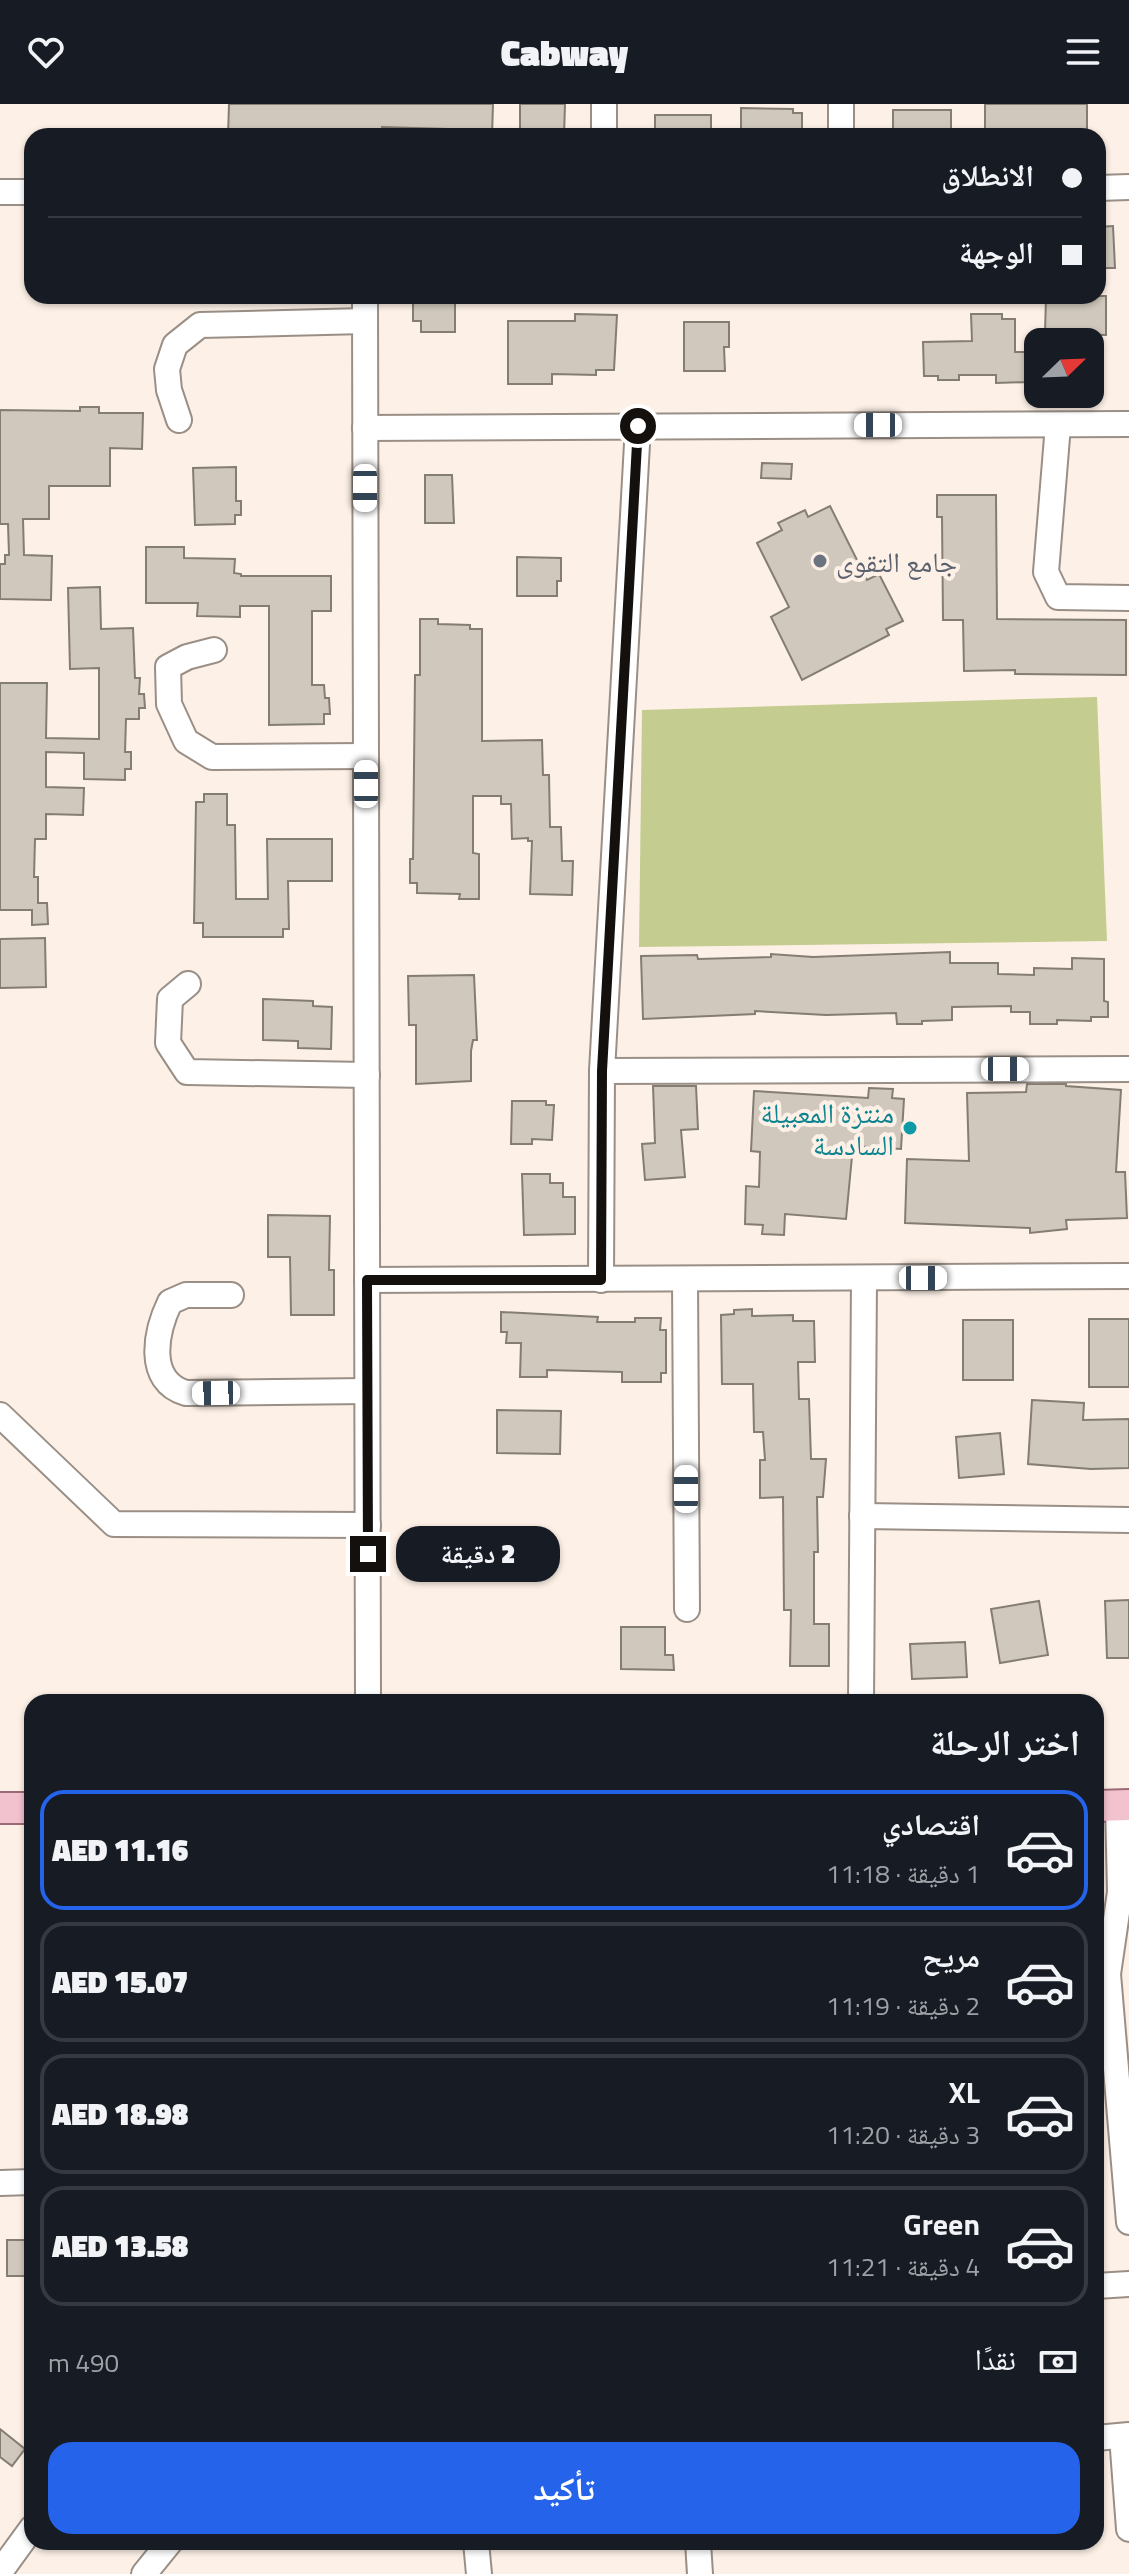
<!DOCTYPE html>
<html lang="ar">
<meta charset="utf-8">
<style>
:root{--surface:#171b24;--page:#20242c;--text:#f1f3f6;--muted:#9ea1a6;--line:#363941;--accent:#2563eb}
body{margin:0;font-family:"Titillium Web","Noto Naskh Arabic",sans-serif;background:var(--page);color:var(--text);direction:rtl;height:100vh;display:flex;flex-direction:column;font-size:30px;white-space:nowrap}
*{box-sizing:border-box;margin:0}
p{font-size:26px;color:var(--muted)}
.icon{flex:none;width:44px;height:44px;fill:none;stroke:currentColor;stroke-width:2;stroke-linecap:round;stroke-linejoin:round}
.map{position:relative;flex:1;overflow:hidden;direction:ltr}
.panel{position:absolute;left:24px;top:1590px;width:1080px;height:856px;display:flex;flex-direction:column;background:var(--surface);border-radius:24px;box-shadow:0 2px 6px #0004;direction:rtl}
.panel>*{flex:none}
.hud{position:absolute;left:24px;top:24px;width:1082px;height:176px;border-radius:24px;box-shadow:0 2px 6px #0004;direction:rtl;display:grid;align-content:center;height:176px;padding:0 24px;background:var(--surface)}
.needle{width:52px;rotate:67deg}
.tools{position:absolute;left:1024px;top:224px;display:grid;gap:16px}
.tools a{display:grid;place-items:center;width:80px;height:80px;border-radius:16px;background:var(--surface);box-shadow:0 2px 6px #0004;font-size:40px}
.end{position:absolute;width:36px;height:36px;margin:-18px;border:10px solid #14100d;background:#fff;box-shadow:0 0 0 4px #fff}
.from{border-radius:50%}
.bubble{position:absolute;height:56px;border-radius:24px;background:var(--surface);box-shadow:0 2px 6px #0004;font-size:26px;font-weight:800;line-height:56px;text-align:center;direction:rtl}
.car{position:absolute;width:24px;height:48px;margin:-24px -12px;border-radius:10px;box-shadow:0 0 6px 2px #0007;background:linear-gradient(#fff 24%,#345 0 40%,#fff 0 76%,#345 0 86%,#fff 0)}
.hud b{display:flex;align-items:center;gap:28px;height:76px;font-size:30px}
.hud b+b{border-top:2px solid var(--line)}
.hud i{width:20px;height:20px;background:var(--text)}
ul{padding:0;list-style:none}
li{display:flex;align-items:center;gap:24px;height:120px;margin:0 16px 12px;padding:0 8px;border:4px solid var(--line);border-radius:24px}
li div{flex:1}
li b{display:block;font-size:30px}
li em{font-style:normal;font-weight:800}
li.current{border-color:var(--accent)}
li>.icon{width:72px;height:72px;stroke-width:1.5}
h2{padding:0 24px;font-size:36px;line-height:96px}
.pay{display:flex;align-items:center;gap:20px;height:88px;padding:0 24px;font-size:30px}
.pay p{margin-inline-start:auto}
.cta{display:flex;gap:16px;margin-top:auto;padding:16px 24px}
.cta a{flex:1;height:92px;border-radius:24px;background:var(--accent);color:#fff;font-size:32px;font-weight:800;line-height:92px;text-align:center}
header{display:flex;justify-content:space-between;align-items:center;height:104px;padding:0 24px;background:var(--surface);font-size:36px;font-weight:800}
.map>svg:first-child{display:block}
.green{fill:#c5cc8f}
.building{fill:#d0c8bc;stroke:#847d72;stroke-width:2}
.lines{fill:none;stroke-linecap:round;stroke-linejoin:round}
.minor-casing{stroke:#9a8f86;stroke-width:28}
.major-casing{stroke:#9e6976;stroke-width:34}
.minor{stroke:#fff;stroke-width:24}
.major{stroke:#f2c2ce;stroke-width:30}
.route{stroke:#14100d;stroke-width:10}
.worship-dot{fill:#6b7280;stroke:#fdf1e7;stroke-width:3}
.culture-dot{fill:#0f9aa8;stroke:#fdf1e7;stroke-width:3}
.labels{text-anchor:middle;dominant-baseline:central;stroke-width:8;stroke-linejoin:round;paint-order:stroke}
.worship-label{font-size:28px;fill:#5b616d;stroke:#fdf1e7;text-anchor:start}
.culture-label{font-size:28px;fill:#0d838f;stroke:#fdf1e7;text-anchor:end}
</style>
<header><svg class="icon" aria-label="menu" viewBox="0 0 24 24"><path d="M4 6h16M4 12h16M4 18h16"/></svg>Cabway<svg class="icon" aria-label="heart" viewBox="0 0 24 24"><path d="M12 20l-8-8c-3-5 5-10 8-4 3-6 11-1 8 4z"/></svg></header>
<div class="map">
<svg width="1129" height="2470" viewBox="0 0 1129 2470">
<rect width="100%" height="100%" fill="#fdf1e7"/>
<path class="green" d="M1097 593 1107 837 639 843 642 606Z"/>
<g class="building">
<path d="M229 0H493L492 32H447V25L382 23V32H228Z"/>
<path d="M520 0H565L564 32H520Z"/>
<rect x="985" y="0" width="102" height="32"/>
<path d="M741 4 793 5V9H802V32H741Z"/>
<rect x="893" y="6" width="58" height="26"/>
<rect x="655" y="11" width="56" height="21"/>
<path d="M1113 122 1115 164H1098V123Z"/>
<path d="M413 192H455V228H421V217H413Z"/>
<path d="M1046 192H1106V231L1045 230Z"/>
<path d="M575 210 617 211 614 266H596V271L552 270V280H508V217H575Z"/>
<path d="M971 210H1002V215H1015V248H1027L1028 278 996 279V271H959V276H938V272H924L923 238 972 237Z"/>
<path d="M684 218H729V243H724L725 267H684Z"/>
<path d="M80 303H99V309H143L142 345 110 344V382H49V415H23L24 451 52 452 51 496 0 495V460H5V451H9L8 420H0V306L80 307Z"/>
<path d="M762 359 792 360 791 375 761 374Z"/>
<path d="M236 363V397H241V411H235V420L195 421 193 364Z"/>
<path d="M425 371H452L454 419H425Z"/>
<path d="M937 391H996L997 515 1126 516V571L1015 570V566L964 567 963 516H943L942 413H937Z"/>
<path d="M830 402 867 476 879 470 903 517 886 525 889 531 802 576 771 513 789 503 757 439 782 426 778 419 805 406 808 413Z"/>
<path d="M146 443H184V454L235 455 234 469 241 470V472H331V507H312V581H324L325 594H329L330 610H324V620L269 621V502H240V513L197 512 198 499H146Z"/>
<path d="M517 453 561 454V477H557V492H517Z"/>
<path d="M100 483 101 525 133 524 135 574H140L139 590H144L145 604H139V615H126L125 648H131V665H125V676L84 675V649L46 648V683L84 684 83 711 46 710V735H35L34 773H38V799H47L48 820 32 821V806H0V579H47L46 634 99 635V564L70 565 68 484Z"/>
<path d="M420 515H438V520L470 521V525H482V637L542 636 543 671H549L550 723H561L562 757H573L572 791 530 790 532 737H528V734L512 735 511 700H501V692H473V749L479 750V795H459L460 790 417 789V779H410V755H413L415 571H420Z"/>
<path d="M204 690H227V721H235L236 795H268L267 735H332V777H288L289 825H283V833H203V819H194L196 698H204Z"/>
<path d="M45 834 46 883 0 884V835Z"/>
<path d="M950 848V859H998V870L1034 871V864L1072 865V854L1104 855V897L1108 898V913H1091V917L1057 916V920H1030V908H1011V902L952 903V916L922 917V920H897L896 909 826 911 755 907V910L643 915 641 852 697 851 698 855 771 853V850L813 853Z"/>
<path d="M474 871 477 936H473L471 947V977L416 980V921H409L408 872Z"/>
<path d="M263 895 313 897V902L332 903 331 945 298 944V937L263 936Z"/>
<path d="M1027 980H1066V982L1121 986 1116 1068H1125L1127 1114 1066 1116 1067 1125 1030 1129V1124L905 1119 907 1055 969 1057 967 989 1026 988Z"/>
<path d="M653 982H696L698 1025 681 1026 685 1073 645 1076 642 1040 655 1039Z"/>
<path d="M869 984 893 985 892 994 904 995 901 1045 853 1042 846 1115 785 1110 784 1131 762 1130 763 1121 745 1120 746 1082 759 1083 760 1048 751 1047 754 987 868 994Z"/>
<path d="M512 997H546V1001H554L552 1036 532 1035V1040H511Z"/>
<path d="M522 1070H550V1079H563V1093H575V1130L524 1131Z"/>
<path d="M268 1111 330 1112 329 1166H334V1211H291L290 1153H268Z"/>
<path d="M752 1205V1212L793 1211V1217H814L815 1258H798L799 1295H809L811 1355H826L823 1393H817L818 1448H814V1520H829V1562H790L791 1506H784L783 1393 760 1394V1356H765L763 1328H754L753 1280H722L721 1211 734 1210V1206Z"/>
<path d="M501 1208 598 1213 597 1218H635V1214H661L660 1226H666V1269H661V1278H622V1268L547 1266V1273H520L521 1239H506L507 1228H501Z"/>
<rect x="1089" y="1215" width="40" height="68"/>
<rect x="963" y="1216" width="50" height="60"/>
<path d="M1032 1296 1084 1299 1083 1316 1129 1315V1364L1091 1365 1028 1360Z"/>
<path d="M497 1306 561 1307 560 1350 497 1349Z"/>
<path d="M1000 1329 1004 1370 959 1374 956 1333Z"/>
<path d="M1129 1496V1554H1107L1105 1497Z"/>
<path d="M1039 1497 1048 1551 1000 1559 991 1505Z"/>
<path d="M621 1523H665V1551H673L674 1566 621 1565Z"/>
<path d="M965 1538 967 1573 912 1575 910 1540Z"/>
<rect x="7" y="2136" width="25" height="36"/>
<path d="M0 2325 25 2345 12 2362 0 2353Z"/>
</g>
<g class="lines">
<g class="minor-casing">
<g id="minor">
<path d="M604 32V0"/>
<path d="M841 32V0"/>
<path d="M1098 84 1129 83"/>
<path d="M0 88H32"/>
<path d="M365 192 368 1598"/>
<path d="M179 316 169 286 167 265 175 241 200 221 365 217"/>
<path d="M1058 321 1046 468 1058 493 1129 494"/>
<path d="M365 324 1129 320"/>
<path d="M214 546 187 553 168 563 169 600 186 637 212 653 366 652"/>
<path d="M188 880 170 895 168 939 187 968 367 971"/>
<path d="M602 967 1129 965"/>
<path d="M685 1175 687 1505"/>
<path d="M367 1176 1129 1172"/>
<path d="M601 1176 602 967 638 322"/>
<path d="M231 1191H186L170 1198C156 1227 145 1277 186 1289L367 1287"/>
<path d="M0 1311 114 1420 368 1421"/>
<path d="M862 1412 1129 1416"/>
<path d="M861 1598 864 1175"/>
<path d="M1118 1701 1120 1788 1108 1870 1129 2118"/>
<path d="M0 2079 32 2078"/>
<path d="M1096 2182 1129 2180"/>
<path d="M1122 2332 1129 2425"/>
<path d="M1096 2334 1129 2331"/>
<path d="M476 2438 479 2470"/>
<path d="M698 2438 700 2470"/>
<path d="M0 2468 32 2424"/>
<path d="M144 2470 170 2438"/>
</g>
</g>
<g class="major-casing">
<g id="major">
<path d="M1096 1702 1129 1701"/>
<path d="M0 1704H32"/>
</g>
</g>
<use href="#minor" class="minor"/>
<use href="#major" class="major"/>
</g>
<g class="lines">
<path class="route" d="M368 1450 367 1176H601L602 967 638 322"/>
</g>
<circle class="worship-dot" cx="820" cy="457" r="8"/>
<circle class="culture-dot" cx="910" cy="1024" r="8"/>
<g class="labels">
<g class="worship-label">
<text x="836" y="457">جامع التقوى</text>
</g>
<g class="culture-label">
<text x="894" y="1008">منتزة المعبيلة<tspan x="894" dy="32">السادسة</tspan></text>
</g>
</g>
</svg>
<div class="tools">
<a><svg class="needle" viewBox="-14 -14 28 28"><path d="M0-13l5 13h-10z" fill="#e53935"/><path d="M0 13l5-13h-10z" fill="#9ea1a6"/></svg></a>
</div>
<i class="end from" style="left:638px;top:322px"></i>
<i class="end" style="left:368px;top:1450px"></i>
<div class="bubble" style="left:396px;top:1422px;width:164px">2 دقيقة</div>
<i class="car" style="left:878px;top:321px;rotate:270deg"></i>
<i class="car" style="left:365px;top:384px;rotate:180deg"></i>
<i class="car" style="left:366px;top:680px;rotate:0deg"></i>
<i class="car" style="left:1005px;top:965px;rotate:90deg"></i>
<i class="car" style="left:923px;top:1174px;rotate:90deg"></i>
<i class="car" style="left:216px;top:1289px;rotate:269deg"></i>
<i class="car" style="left:686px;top:1385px;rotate:0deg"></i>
<div class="hud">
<b><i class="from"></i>الانطلاق</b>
<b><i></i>الوجهة</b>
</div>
<section class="panel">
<h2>اختر الرحلة</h2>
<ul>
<li class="current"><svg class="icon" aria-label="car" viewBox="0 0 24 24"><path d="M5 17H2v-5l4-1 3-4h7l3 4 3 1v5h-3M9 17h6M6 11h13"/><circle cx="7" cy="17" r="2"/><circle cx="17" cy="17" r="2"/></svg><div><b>اقتصادي</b><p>1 دقيقة · 11:18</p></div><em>AED 11.16</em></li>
<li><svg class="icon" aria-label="car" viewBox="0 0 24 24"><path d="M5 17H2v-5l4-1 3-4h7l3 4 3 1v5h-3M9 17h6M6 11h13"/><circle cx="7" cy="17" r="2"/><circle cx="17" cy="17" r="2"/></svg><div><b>مريح</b><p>2 دقيقة · 11:19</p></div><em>AED 15.07</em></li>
<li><svg class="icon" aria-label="car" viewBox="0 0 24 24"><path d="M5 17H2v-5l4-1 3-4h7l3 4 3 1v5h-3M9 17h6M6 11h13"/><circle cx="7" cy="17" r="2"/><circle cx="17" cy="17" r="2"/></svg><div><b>XL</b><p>3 دقيقة · 11:20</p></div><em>AED 18.98</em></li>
<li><svg class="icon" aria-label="car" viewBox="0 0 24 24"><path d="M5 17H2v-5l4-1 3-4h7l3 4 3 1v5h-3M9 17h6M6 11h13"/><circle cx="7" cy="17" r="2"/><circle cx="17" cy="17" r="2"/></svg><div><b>Green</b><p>4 دقيقة · 11:21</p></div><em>AED 13.58</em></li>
</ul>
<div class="pay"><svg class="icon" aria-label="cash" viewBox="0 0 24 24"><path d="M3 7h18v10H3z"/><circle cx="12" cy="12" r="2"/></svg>نقدًا<p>490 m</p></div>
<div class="cta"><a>تأكيد</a></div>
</section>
</div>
